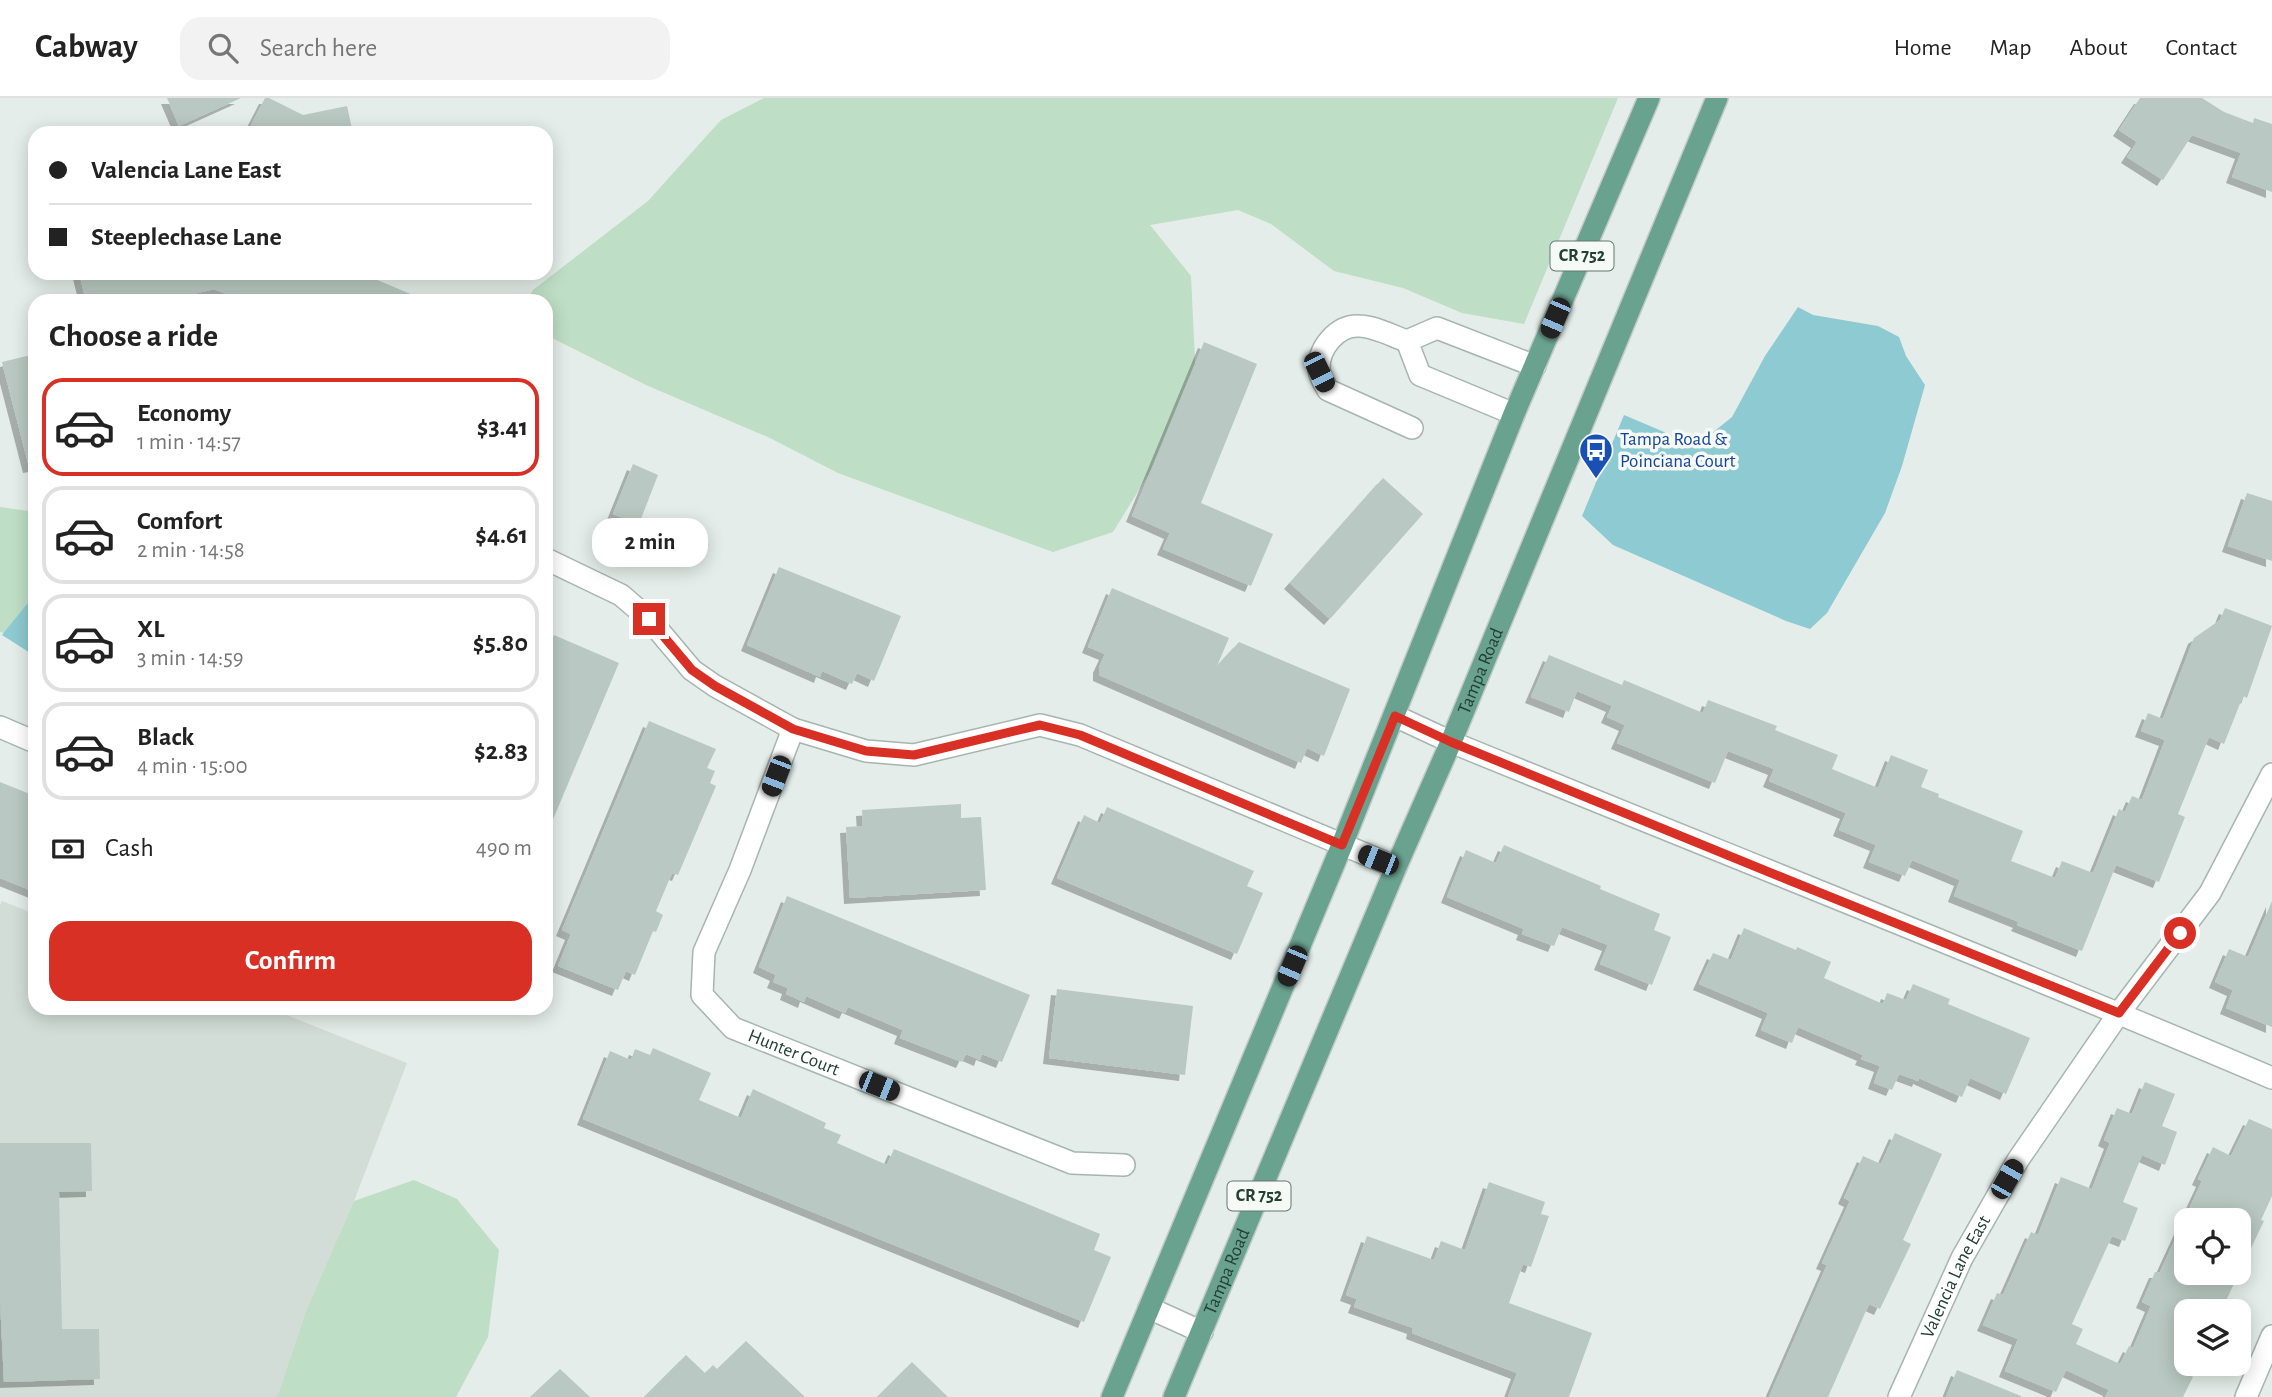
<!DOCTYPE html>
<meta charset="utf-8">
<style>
:root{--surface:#fff;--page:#f2f2f2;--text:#222;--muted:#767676;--line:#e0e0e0;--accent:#d93025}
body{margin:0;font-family:"Alegreya Sans",sans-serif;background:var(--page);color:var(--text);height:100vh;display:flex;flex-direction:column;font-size:26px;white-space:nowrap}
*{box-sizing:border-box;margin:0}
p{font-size:23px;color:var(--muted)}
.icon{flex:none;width:38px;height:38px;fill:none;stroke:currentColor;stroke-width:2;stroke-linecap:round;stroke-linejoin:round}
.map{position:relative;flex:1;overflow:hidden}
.side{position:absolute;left:28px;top:196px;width:525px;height:721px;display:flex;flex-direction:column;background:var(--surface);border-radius:21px;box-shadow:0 4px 18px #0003}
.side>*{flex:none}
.banner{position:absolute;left:28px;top:28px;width:525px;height:154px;border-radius:21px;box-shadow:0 4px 18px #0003;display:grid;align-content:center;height:154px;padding:0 21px;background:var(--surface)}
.fabs{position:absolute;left:2174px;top:1110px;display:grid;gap:14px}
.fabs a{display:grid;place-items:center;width:77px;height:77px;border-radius:14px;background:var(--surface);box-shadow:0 4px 18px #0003;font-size:35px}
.end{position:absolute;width:32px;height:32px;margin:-16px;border:9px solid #d93025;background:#fff;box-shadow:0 0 0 4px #fff}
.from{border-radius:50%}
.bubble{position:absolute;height:49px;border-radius:21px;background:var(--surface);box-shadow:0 4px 18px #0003;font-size:23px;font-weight:700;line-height:49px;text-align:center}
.car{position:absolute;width:21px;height:42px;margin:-21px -10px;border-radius:9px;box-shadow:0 0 5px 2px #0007;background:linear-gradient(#222 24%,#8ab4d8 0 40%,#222 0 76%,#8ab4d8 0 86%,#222 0)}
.banner b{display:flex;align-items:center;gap:24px;height:66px;font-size:26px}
.banner b+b{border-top:2px solid var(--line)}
.banner i{width:18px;height:18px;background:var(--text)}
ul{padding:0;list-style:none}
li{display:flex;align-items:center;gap:21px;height:98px;margin:0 14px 10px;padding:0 7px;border:4px solid var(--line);border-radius:21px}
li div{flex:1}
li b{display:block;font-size:26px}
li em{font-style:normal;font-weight:700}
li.on{border-color:var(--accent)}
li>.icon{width:63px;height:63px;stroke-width:1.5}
h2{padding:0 21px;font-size:32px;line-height:84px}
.pay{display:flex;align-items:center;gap:18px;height:77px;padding:0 21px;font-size:26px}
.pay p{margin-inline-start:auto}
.primary-button{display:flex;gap:14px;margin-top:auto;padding:14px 21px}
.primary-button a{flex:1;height:80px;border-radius:21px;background:var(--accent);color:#fff;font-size:28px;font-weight:700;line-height:80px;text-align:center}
header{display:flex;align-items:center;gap:42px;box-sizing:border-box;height:98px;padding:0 35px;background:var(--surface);border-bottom:2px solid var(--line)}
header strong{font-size:33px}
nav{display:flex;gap:38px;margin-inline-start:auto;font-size:24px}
.search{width:490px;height:63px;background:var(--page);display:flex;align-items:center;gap:18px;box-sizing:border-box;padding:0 24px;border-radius:21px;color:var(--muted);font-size:26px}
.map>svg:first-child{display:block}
.built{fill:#d2ddd8}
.green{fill:#bedec5}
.water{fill:#8ecad1}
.building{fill:#b9c8c2;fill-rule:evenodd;filter:url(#shadow)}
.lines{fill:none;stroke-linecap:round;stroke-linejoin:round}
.street-casing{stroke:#a7b5b0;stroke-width:24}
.primary-casing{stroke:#c2c9c7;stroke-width:24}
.street{stroke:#fff;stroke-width:21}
.primary{stroke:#6aa290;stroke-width:21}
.route{stroke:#d93025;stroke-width:9}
.labels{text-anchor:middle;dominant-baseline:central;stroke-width:7;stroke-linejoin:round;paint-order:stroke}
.shield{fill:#f5faf7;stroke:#637770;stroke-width:2}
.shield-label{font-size:18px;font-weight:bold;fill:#243f36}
.transit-label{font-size:19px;fill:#164399;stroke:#f5faf7;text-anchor:start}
.street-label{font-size:19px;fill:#243f36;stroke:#f5faf7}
</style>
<header>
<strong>Cabway</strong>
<div class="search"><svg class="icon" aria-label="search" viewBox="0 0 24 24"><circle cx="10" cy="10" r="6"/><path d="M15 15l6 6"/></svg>Search here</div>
<nav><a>Home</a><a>Map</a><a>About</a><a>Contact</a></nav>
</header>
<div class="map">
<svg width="2272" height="1299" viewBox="0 0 2272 1299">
<defs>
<filter id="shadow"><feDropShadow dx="-6" dy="6" stdDeviation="0" flood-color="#0004"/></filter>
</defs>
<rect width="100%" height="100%" fill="#e4ede9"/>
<path class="built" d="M2 803 35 816V910H269L407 965 354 1103 307 1214 279 1294 275 1299H0V807Z"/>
<g class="green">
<path d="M764 0H1618L1524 226 1462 215 1403 190 1334 173 1271 126 1238 112 1150 127 1191 178 1196 285 1155 366 1113 434 1053 454 838 375 770 340 646 287 546 237V203H526L533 192 648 103 721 22Z"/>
<path d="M0 409 35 414V496L4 535 0 534Z"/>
<path d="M414 1082 457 1101 499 1152 488 1239 456 1299H275L279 1294 306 1214 354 1103Z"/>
</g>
<g class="water">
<path d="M1798 209 1813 217 1878 228 1899 239 1906 258 1925 287 1902 368 1885 415 1827 515 1810 531 1786 523 1613 447 1582 418 1624 317 1676 339 1706 340 1732 319 1765 258Z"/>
<path d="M35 496V558L2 537Z"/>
</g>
<g class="building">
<path d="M167 0H241L179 28Z"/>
<path d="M265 0H269L303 17 347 8 353 35H247Z"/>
<path d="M2140 0H2202L2224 14 2253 25 2254 20 2272 26V94L2232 79 2241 55 2192 37 2163 82 2127 59 2137 44 2119 32Z"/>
<path d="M79 175H361L427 203H244L214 191 164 203H86Z"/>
<path d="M1204 244 1257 266 1201 405 1273 436 1251 488 1163 451 1170 435 1132 418Z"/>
<path d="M35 256V368L29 369 2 264Z"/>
<path d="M633 366 658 377 639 426 613 416Z"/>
<path d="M1383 380 1423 416 1330 521 1290 485Z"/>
<path d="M2247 395 2272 403V463L2228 448Z"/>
<path d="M779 469 901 518 874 583 857 575 852 586 822 573 820 579 747 547Z"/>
<path d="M1112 490 1229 540 1217 568 1239 544 1350 591 1324 658 1307 650 1301 665 1099 577V569L1105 556 1088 549Z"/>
<path d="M2225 510 2272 528 2247 600 2243 598 2224 646 2209 639 2178 716 2185 719 2159 784 2116 767 2082 853 2017 827 2019 824 1954 798 1960 782 1912 762 1905 778 1869 764 1876 747 1839 732 1846 715 1769 683 1774 671 1728 653 1715 685 1617 645 1625 627 1607 619 1612 608 1577 593 1569 614 1531 599 1549 557 1622 587 1624 582 1703 615 1708 602 1777 628 1775 632 1838 657 1832 671 1878 690 1891 657 1928 672 1921 689 1939 696 1938 699 2023 733 2011 763 2055 780 2062 763 2093 775 2119 711 2125 714 2132 698 2142 702 2165 642 2141 633 2148 615 2163 621 2194 540 2220 522Z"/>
<path d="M554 537 619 565 546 738V556Z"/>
<path d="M649 623 716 651 707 670 715 673 710 685 716 688 678 777 672 775 656 813 663 817 656 834 653 833 635 877 626 873 618 892 558 868 571 836 562 832Z"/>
<path d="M0 684 35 698V794L0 780Z"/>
<path d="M961 706V720L981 719 986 792 850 800 846 729 863 728 862 712Z"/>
<path d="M1107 709 1254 773 1247 788 1263 795 1237 856 1057 780 1084 717 1100 725Z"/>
<path d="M1504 747 1601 788 1600 791 1660 816 1654 832 1671 839 1652 887 1600 866 1608 847 1562 829 1554 848 1522 836 1524 831 1447 799 1466 752 1496 765Z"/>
<path d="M787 798 1030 897 1002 964 982 956 980 962 966 956 962 964 900 940 903 932 848 909 845 915 806 898 804 904 786 896 788 890 773 884 776 877 759 869Z"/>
<path d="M2272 803V929L2226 910 2233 892 2215 884 2229 851 2248 859Z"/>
<path d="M1744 830 1796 852 1797 849 1831 864 1824 880 1883 906 1887 895 1906 902 1913 886 1950 901 1948 906 2030 940 2006 996 1970 980 1962 999 1919 980 1918 983 1899 976 1892 992 1874 985 1880 968 1861 961 1863 957 1798 929 1792 945 1761 932 1768 915 1699 886 1713 855 1731 862Z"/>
<path d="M1057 891 1193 908 1185 977 1049 960Z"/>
<path d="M653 950 711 975 699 1002 741 1020 753 991 826 1025 824 1030 841 1037 837 1045 887 1067 894 1051 1100 1136 1094 1152 1111 1159 1084 1224 583 1021 610 953 631 962 635 951 650 957Z"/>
<path d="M2145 984 2175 996 2162 1028 2177 1034 2165 1067 2142 1057 2123 1104 2138 1110 2125 1143 2112 1138 2072 1226 2083 1231 2076 1246 2120 1266 2129 1248 2133 1250 2151 1208 2142 1204 2155 1174H2160L2202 1083 2198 1081 2213 1049 2231 1058 2249 1021 2272 1031V1098L2261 1122 2264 1123 2221 1213H2186V1275L2193 1279 2183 1299H2105L2109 1292 2066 1272 2056 1294 2005 1273 2018 1241 1983 1227 1997 1195 2003 1197 2031 1134 2038 1137 2061 1079 2092 1091 2110 1045 2104 1042 2117 1010 2132 1016ZM2186 1122H2238V1174H2186Z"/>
<path d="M1895 1035 1942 1056 1903 1142 1911 1146 1880 1211 1869 1206 1828 1299H1769L1827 1167 1822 1165 1850 1103 1844 1100 1863 1058 1881 1066Z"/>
<path d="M0 1045H91L92 1093 59 1094 62 1231H99L100 1281 4 1284 0 1202Z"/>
<path d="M1489 1084 1545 1104 1541 1116 1549 1118 1531 1169 1523 1166 1509 1205 1592 1235 1569 1299H1508L1517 1275 1412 1235 1413 1230 1354 1209 1357 1201 1346 1197 1367 1138 1434 1162 1441 1143 1465 1152Z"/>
<path d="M746 1243 805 1299H644L686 1257 705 1275 713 1267 717 1271Z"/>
<path d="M912 1264 948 1299H877Z"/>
<path d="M560 1271 590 1299H530Z"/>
<path d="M1957 1272 2021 1298V1299H1946Z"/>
</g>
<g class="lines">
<g class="street-casing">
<g id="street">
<path d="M1407 243 1420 277 1514 316"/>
<path d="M1412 330 1328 292C1325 287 1320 279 1319 272 1318 250 1337 227 1359 228 1374 228 1392 238 1407 243L1437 230 1535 268"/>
<path d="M546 461 621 497 649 521 692 572 715 588 793 631 866 653 914 657 1040 627 1080 637 1396 769"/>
<path d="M1395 618 1451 644C1725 756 2000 864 2272 980"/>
<path d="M0 629 35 644"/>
<path id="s1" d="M793 631 740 772 704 854 702 897 733 930 1072 1065 1124 1067"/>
<path d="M1149 1210 1202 1234"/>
<path id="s2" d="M1899 1299 1962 1160 2018 1062 2119 915 2210 795 2272 676"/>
<path d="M2246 1299 2272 1238"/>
</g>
</g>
<g class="primary-casing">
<g id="primary">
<path d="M1112 1299 1342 747 1514 316 1649 0"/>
<path id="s3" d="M1174 1299 1396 769 1451 644 1717 0"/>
</g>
</g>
<use href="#street" class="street"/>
<use href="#primary" class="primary"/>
</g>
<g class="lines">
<path class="route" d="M649 521 692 572 715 588 793 631 866 653 914 657 1040 627 1080 637 1342 747 1395 618 1451 644 1786 781 2119 915 2180 835"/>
</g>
<defs>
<g id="bus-pin" transform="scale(1.75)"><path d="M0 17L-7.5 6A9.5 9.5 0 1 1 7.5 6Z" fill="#1a4fb4" stroke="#f5faf7"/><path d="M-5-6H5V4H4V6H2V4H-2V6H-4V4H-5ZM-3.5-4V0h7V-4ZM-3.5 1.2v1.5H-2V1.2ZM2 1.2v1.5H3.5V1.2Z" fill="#fff"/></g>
</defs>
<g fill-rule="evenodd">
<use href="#bus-pin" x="1596" y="352"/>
</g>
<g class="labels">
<g class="shield">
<rect x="1550.5" y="143.5" width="63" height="29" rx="5"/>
<rect x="1227.5" y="1083.5" width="63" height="29" rx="5"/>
</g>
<g class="shield-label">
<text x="1582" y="158">CR 752</text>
<text x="1259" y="1098">CR 752</text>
</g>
<g class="transit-label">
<text x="1620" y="341">Tampa Road &amp;<tspan x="1620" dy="22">Poinciana Court</tspan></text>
</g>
<g class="street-label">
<text stroke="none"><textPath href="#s3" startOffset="788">Tampa Road</textPath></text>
<text stroke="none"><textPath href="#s1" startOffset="394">Hunter Court</textPath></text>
<text stroke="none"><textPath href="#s3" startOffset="136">Tampa Road</textPath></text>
<text stroke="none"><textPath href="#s2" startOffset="133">Valencia Lane East</textPath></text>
</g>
</g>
</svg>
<div class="fabs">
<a><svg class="icon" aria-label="locate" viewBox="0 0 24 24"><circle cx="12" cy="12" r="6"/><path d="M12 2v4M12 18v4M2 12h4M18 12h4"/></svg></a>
<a><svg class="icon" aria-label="layers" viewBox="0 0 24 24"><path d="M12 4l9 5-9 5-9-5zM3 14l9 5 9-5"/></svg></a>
</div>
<i class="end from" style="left:2180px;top:835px"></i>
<i class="end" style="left:649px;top:521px"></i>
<div class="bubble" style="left:592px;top:420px;width:116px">2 min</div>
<i class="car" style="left:1555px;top:220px;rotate:203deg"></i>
<i class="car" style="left:1319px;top:274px;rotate:154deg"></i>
<i class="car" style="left:776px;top:678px;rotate:201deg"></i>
<i class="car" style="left:1378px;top:762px;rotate:292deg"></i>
<i class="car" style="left:1292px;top:868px;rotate:203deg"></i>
<i class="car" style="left:879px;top:988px;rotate:112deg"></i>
<i class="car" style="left:2007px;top:1081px;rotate:30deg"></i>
<div class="banner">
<b><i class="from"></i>Valencia Lane East</b>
<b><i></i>Steeplechase Lane</b>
</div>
<section class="side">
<h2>Choose a ride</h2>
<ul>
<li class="on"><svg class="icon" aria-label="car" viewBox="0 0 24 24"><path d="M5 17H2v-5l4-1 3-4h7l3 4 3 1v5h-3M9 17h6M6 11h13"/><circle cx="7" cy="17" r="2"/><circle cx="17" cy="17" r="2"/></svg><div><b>Economy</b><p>1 min · 14:57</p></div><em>$3.41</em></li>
<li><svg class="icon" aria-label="car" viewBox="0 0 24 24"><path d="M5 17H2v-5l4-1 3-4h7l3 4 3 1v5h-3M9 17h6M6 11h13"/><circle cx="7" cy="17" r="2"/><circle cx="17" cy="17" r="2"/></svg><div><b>Comfort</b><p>2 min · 14:58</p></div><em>$4.61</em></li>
<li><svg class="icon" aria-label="car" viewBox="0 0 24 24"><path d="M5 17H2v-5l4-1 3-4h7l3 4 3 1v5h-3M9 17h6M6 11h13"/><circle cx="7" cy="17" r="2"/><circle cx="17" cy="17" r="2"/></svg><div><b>XL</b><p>3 min · 14:59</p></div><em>$5.80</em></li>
<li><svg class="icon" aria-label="car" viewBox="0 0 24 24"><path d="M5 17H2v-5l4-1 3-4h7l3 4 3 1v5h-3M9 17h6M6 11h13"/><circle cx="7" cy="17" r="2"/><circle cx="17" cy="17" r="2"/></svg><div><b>Black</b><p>4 min · 15:00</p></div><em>$2.83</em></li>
</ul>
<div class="pay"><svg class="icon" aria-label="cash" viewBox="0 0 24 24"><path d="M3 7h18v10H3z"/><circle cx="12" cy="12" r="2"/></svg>Cash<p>490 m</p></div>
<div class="primary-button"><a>Confirm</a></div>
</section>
</div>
